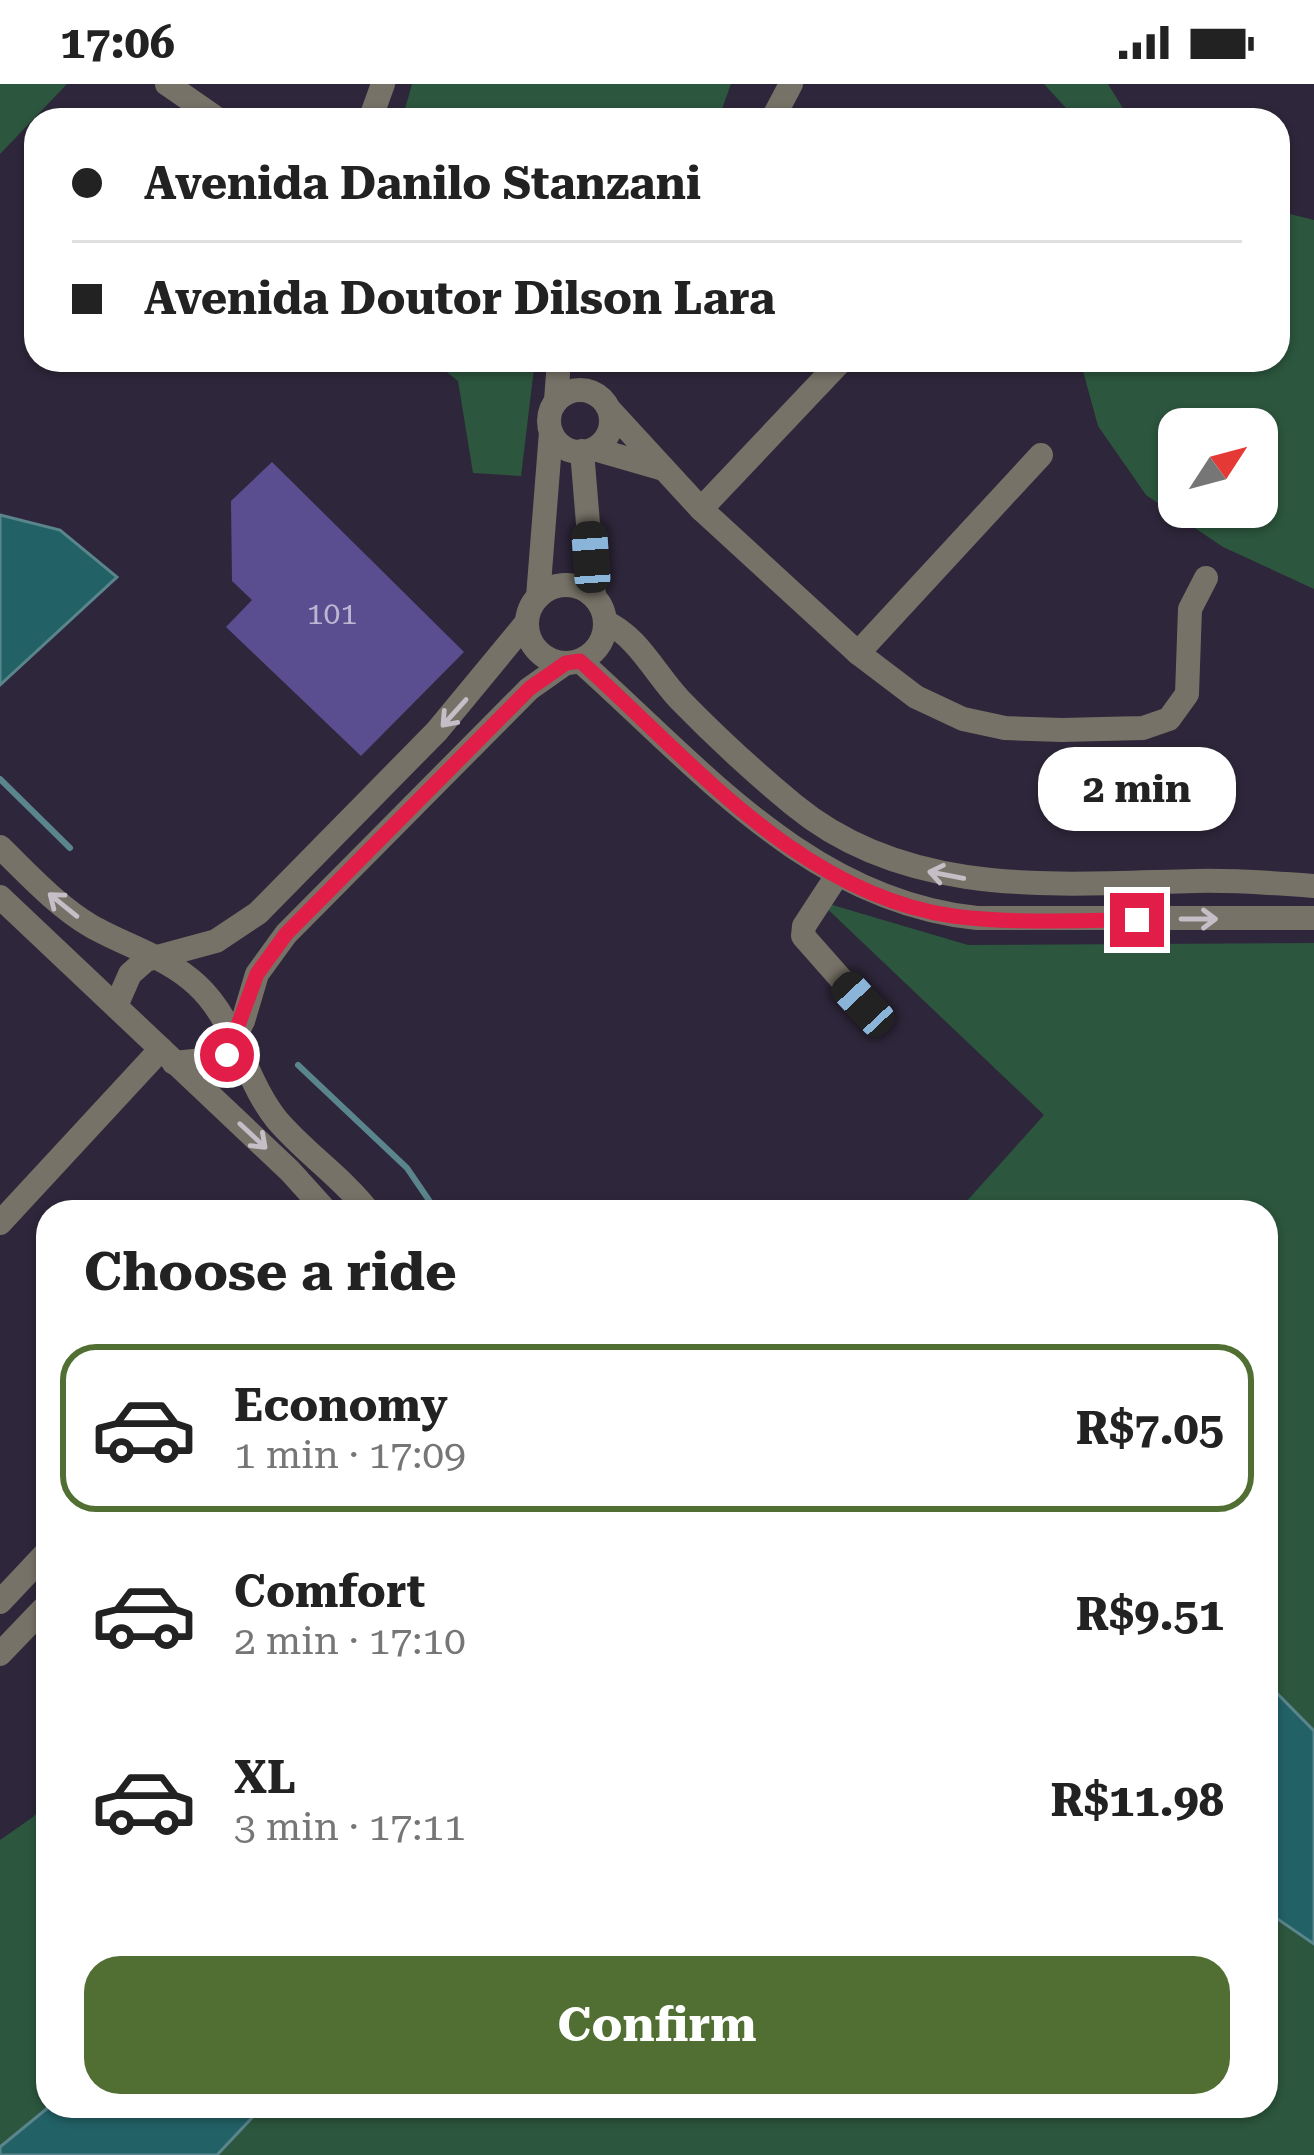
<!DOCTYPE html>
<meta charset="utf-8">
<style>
:root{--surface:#fff;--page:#f2f2f2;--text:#222;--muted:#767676;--line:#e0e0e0;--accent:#516f32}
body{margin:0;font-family:"Roboto Serif",serif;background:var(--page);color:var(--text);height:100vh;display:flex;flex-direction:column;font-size:45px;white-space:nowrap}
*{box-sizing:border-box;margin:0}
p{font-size:39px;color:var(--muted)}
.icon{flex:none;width:66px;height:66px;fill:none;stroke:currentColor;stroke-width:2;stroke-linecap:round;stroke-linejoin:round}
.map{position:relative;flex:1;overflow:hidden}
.sheet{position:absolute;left:36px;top:1116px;width:1242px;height:918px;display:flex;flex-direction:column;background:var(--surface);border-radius:36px;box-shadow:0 3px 9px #0004}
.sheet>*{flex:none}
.hud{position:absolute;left:24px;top:24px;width:1266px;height:264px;border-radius:36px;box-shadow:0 3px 9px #0004;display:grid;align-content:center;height:264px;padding:0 48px;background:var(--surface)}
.needle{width:78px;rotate:54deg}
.buttons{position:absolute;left:1158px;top:324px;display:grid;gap:24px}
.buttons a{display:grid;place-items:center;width:120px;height:120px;border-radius:24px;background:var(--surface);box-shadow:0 3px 9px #0004;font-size:60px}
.end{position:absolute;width:54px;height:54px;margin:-27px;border:15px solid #e11d48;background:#fff;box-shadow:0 0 0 6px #fff}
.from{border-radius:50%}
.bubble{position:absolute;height:84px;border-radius:36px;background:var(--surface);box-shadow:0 3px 9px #0004;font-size:39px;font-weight:700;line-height:84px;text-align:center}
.car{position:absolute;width:36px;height:72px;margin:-36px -18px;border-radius:15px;box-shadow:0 0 9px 3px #0007;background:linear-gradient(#222 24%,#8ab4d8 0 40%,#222 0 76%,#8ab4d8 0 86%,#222 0)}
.hud b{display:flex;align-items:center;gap:42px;height:114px;font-size:45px}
.hud b+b{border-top:3px solid var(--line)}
.hud i{width:30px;height:30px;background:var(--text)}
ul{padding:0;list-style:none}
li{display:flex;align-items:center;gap:36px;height:168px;margin:0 24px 18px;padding:0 24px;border:6px solid transparent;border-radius:36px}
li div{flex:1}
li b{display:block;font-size:45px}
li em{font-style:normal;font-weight:700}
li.current{border-color:var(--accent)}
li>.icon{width:108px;height:108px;stroke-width:1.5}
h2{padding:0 48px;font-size:54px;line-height:144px}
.action{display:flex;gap:24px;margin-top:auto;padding:24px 48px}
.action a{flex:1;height:138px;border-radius:36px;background:var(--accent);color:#fff;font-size:48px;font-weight:700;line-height:138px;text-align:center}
.status{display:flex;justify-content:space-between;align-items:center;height:84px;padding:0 60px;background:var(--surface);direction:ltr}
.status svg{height:33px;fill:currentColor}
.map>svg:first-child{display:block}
.green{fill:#2c563d;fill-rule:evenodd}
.water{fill:#226166;stroke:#5a858d;stroke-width:3}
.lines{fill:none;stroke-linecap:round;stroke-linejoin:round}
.stream{stroke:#5a858d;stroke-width:6}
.building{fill:#5b4e90}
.minor{stroke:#777267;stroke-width:24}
.oneway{stroke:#c4bfc7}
.route{stroke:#e11d48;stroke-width:15}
.labels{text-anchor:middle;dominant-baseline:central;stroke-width:10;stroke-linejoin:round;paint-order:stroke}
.number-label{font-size:30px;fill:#bdb6d1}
</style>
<div class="status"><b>17:06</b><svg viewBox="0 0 49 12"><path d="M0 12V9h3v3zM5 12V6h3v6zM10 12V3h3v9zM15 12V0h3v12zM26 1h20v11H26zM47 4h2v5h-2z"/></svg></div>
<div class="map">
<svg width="1314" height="2071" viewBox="0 0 1314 2071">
<rect width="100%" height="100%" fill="#2e263a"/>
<g class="green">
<path d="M0 0H67L0 70Z"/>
<path d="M412 0H731L718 36H402Z"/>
<path d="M1044 0H1108L1130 36H1077Z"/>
<path d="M1278 127 1314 136V505L1223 463 1146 411 1098 342 1080 276H1278ZM1179 345H1257V423H1179Z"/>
<path d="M432 276H535L521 392 473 389 458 297Z"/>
<path d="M819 817 968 861 1314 859V1647L1266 1598V1128H957L1044 1031Z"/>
<path d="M48 1717 50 2022 0 2063V1756L33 1733Z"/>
<path d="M1266 1827 1314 1860V2071H218L263 2022H1266Z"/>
</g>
<g class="water">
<path d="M0 431 60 446 117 493 0 601Z"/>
<path d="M1266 1598 1314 1647V1860L1266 1827Z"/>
<path d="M50 2022H263L217 2071H0V2063Z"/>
</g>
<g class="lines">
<g class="stream">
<path d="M0 695 70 764"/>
<path d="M298 981 407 1084 437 1128"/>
</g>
</g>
<path class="building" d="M272 378 464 568 361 672 226 543 252 516 232 497 231 417Z"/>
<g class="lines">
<g class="minor">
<path d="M167 0 219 36"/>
<path d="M370 36 383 0"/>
<path d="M772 36 791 0"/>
<circle cx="580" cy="337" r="31"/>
<path d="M556 317 559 276"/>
<path d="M609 325 701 425 858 569 916 613 963 635 1005 644 1062 646 1143 644 1169 635 1187 610 1190 525 1206 494"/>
<path d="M594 365 660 384"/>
<path d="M582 367 594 512"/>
<path d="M701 425 842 276"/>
<circle cx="566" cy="540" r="39"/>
<path d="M538 513 551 348"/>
<path d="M605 538C637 551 656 591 680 616 716 653 754 688 794 721 908 815 1058 800 1196 797 1235 796 1275 799 1314 802"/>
<path d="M858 569 1041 371"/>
<path d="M580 577C699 683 809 817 977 834H1314"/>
<path d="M0 763C29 791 57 822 91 842 126 862 167 873 197 901 237 938 244 995 277 1036 305 1069 343 1094 369 1128"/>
<path d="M836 793 804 842 803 852 863 920"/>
<path d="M0 813 290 1087 327 1128"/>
<path d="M116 922 130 890 146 876 216 857 258 829 437 647 527 538"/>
<path d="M174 979 194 977 208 982 224 975 243 937 257 890 286 850 529 605 566 579"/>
<path d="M0 1139 161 965"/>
<path d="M0 1518 48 1467"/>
<path d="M0 1570 48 1520"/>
</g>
</g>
<defs><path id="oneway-shaft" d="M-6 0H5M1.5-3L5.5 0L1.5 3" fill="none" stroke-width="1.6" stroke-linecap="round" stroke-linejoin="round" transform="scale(3)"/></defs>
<g class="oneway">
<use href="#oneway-shaft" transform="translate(454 629) rotate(132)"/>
<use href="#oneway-shaft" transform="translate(946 791) rotate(-169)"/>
<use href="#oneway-shaft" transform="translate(63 821) rotate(-141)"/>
<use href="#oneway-shaft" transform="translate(1199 835)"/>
<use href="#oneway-shaft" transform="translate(253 1052) rotate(43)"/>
</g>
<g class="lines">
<path class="route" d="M227 971 257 890 286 850 530 604 566 579 580 577C690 675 799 810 953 832 1014 840 1076 836 1137 836"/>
</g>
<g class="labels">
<g class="number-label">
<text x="332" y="529">101</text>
</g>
</g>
</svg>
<div class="buttons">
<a><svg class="needle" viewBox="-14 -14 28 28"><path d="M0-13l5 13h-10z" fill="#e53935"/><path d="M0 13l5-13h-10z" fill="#767676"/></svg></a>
</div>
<i class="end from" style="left:227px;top:971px"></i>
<i class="end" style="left:1137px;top:836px"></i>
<div class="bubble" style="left:1038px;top:663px;width:198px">2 min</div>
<i class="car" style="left:591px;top:473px;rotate:356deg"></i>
<i class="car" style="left:863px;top:920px;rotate:317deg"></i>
<div class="hud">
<b><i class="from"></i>Avenida Danilo Stanzani</b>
<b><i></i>Avenida Doutor Dilson Lara</b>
</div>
<section class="sheet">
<h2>Choose a ride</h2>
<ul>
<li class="current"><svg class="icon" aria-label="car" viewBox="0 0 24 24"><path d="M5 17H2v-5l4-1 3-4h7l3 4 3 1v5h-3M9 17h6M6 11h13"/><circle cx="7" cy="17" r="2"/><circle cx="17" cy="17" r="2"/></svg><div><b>Economy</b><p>1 min · 17:09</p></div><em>R$7.05</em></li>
<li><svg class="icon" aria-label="car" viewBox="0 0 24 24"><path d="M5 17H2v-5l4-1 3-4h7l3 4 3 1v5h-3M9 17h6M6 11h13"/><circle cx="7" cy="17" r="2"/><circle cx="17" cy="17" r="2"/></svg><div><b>Comfort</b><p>2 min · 17:10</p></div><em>R$9.51</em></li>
<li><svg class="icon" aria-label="car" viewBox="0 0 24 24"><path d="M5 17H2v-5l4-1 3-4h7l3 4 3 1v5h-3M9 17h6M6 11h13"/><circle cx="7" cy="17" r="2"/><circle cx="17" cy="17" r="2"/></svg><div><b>XL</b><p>3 min · 17:11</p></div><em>R$11.98</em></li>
</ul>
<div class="action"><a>Confirm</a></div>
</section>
</div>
